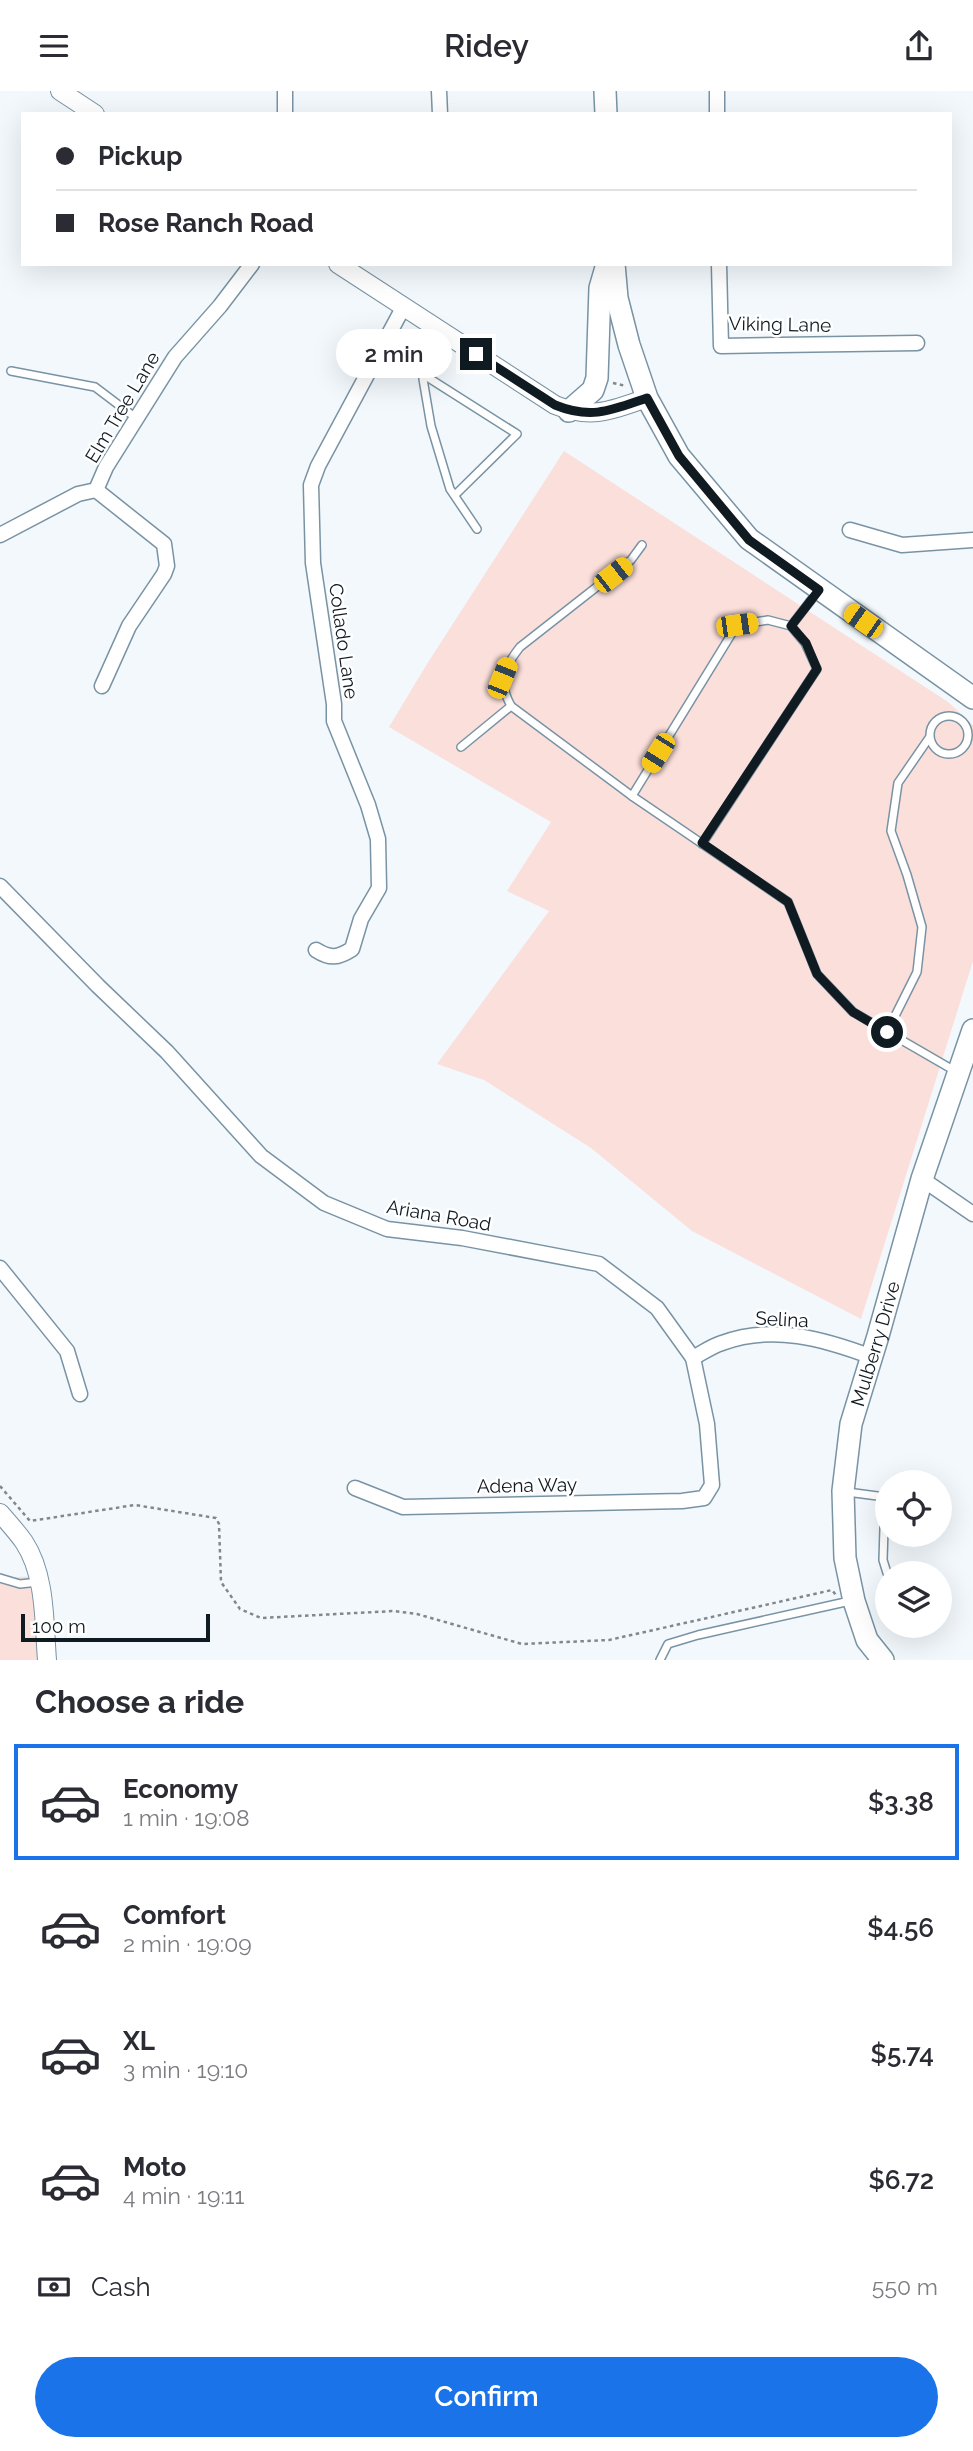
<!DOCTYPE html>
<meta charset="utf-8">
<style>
:root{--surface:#fff;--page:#f7f7f7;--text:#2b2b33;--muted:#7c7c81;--line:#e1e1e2;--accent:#1a73e8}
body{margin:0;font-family:Raleway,sans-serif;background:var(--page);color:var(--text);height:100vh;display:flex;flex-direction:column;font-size:26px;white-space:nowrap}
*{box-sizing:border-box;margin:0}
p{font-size:23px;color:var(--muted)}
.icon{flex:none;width:38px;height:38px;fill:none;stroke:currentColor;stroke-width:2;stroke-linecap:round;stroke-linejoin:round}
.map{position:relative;height:1569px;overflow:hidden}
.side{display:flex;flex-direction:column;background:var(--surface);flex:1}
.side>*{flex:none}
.banner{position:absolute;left:21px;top:21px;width:931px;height:154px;border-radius:0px;box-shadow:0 7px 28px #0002;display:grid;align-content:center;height:154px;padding:0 35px;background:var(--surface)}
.tools{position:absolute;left:875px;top:1379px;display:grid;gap:14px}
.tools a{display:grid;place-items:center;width:77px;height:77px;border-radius:50%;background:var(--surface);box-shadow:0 7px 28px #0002;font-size:35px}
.scale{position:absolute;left:21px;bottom:18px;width:189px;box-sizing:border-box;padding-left:7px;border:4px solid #101a21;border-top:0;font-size:19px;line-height:24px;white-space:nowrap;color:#101a21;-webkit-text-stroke:5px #fff;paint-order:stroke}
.end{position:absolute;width:32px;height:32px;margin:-16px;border:9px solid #101a21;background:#fff;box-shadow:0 0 0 4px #fff}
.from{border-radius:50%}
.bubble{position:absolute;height:49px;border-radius:24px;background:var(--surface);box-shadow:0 7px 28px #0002;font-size:23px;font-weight:600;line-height:49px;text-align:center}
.car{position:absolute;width:21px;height:42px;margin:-21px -10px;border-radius:9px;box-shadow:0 0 5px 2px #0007;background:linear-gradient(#f5c518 24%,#345 0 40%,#f5c518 0 76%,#345 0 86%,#f5c518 0)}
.banner b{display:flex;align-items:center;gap:24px;height:66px;font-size:26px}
.banner b+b{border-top:2px solid var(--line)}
.banner i{width:18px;height:18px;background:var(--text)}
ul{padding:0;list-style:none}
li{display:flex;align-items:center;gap:21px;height:116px;margin:0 14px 10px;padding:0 21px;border:4px solid transparent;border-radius:0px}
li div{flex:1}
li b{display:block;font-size:26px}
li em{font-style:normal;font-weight:600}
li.selected{border-color:var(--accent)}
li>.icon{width:63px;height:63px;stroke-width:1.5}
h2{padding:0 35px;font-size:32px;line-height:84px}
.pay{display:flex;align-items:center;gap:18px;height:77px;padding:0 35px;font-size:26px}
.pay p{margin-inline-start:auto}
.action{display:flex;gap:14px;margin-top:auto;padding:14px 35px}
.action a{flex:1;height:80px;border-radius:42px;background:var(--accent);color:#fff;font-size:28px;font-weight:600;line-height:80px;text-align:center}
header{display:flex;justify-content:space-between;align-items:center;height:91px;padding:0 35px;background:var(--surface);font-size:32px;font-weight:600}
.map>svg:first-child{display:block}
.green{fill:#fbdfdb}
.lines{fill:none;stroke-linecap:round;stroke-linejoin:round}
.service-casing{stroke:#7993a4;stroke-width:10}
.minor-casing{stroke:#7993a4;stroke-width:17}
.tertiary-casing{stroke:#7993a4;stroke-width:20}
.secondary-casing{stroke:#7993a4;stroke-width:24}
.path{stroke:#80888d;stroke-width:2.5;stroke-dasharray:3.5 3.5;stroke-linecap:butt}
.service{stroke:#fff;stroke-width:7}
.minor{stroke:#fff;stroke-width:14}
.tertiary{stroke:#fff;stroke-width:18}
.secondary{stroke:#fff;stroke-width:21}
.route{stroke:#101a21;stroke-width:9}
.labels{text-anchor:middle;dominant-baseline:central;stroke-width:5;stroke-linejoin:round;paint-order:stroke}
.street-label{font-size:19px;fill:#101a21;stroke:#fff}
</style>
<header><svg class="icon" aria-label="menu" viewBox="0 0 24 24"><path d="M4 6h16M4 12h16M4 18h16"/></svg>Ridey<svg class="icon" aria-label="share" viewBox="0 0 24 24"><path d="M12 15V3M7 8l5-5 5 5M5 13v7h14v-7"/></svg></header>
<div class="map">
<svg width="973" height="1569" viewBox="0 0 973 1569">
<rect width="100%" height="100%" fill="#f2f8fc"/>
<g class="green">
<path d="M564 360 948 611 973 634V870L861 1228 692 1140 591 1057 484 989 437 973 549 820 507 800 551 731 389 636 427 573Z"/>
<path d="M38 1485 44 1569H0V1487Z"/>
</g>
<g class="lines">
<g class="service-casing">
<g id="service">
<path d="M437 237 427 254 423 288 431 335 450 398 477 438"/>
<path d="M11 280 95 296 136 327"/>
<path d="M424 284 517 343 455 404"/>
<path d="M642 454 631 469 520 556C503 578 497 589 511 615L632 705 737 534 768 529 791 535 818 500"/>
<circle cx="949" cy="644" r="19"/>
<path d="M461 656 511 615"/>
<path d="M632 705 788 811 817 883 853 921 955 980"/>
<path d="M702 753 817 578 805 552 791 535"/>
<path d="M887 941 917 881 922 836 907 784 891 740 898 692 929 647"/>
<path d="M847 1401 885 1406 883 1469 887 1482"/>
<path d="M0 1487 20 1493 38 1491"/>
<path d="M660 1569 668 1553 698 1544 850 1510"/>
</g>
</g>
<g class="minor-casing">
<g id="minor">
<path d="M439 0 440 23"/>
<path d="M717 0V23"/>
<path d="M285 23V0"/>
<path d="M719 173 721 255 917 252"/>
<path d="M96 399 164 453 167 475 164 483 129 535 102 595"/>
<path d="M850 439 902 454 973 449"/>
<path d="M0 444 78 403 96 399 106 376 175 266 220 215 252 173"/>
<path d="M0 795 98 895 167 961 261 1065 324 1112 387 1138 462 1147 599 1173 657 1217 693 1267 707 1333 712 1394 704 1407 682 1410 403 1416 355 1397"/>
<path d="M316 859C330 868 338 867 352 858L361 828 379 797 378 748 368 714 334 630V613L313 472 311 394 318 375 404 215"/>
<path d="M922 1088 973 1123"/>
<path d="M0 1177 67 1260 80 1303"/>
<path d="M693 1267C702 1262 712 1255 722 1252 772 1233 824 1248 872 1266"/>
</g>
</g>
<g class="tertiary-casing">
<g id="tertiary">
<path d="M60 0 95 23"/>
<path d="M338 173 555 314C592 329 612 319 647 307"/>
<path d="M0 1422C8 1431 17 1441 24 1451 46 1484 44 1532 47 1569"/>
</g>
</g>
<g class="secondary-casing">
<g id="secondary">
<path d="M605 0 606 23"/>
<path d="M614 173 617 207 629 254 647 307 679 365 749 448 973 607"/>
<path d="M569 320 593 299 597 287 600 197 607 173"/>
<path id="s1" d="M883 1569 867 1549 854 1510 845 1467 843 1400 851 1333 878 1245 922 1088 973 939"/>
</g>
</g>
<g class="path">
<path d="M613 292 626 295"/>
<path d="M0 1395 30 1430 135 1414 216 1427 219 1433 221 1491 240 1518 261 1527 394 1520 417 1523 522 1553 609 1549 832 1499 836 1504"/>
</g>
<use href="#service" class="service"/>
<use href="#minor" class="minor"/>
<use href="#tertiary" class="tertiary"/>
<use href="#secondary" class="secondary"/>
</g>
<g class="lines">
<path class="route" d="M476 263 555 314C592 329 612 319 647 307L679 365 749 449 819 499 791 535 806 552 817 578 702 752 788 811 817 883 853 921 887 941"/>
</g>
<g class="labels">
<g class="street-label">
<text transform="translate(780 233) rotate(1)">Viking Lane</text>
<text transform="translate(122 316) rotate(-59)">Elm Tree Lane</text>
<text transform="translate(344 550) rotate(82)">Collado Lane</text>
<text transform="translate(439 1124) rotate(10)">Ariana Road</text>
<text transform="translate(782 1228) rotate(3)">Selina</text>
<text stroke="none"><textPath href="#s1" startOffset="329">Mulberry Drive</textPath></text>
<text transform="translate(527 1394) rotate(-1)">Adena Way</text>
</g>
</g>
</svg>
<div class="tools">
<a><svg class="icon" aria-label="locate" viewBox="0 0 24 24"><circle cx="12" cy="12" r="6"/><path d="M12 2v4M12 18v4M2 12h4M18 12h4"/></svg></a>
<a><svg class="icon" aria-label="layers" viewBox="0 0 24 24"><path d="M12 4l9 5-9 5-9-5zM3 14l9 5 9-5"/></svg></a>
</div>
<div class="scale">100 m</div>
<i class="end from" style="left:887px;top:941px"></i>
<i class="end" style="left:476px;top:263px"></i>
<div class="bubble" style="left:336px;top:238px;width:116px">2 min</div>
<i class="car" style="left:613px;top:484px;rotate:52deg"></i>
<i class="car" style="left:863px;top:530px;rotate:305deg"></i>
<i class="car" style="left:737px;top:534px;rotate:82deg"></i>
<i class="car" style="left:502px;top:587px;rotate:22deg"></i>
<i class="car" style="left:658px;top:662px;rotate:212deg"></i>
<div class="banner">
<b><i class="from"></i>Pickup</b>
<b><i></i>Rose Ranch Road</b>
</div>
</div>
<section class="side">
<h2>Choose a ride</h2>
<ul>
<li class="selected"><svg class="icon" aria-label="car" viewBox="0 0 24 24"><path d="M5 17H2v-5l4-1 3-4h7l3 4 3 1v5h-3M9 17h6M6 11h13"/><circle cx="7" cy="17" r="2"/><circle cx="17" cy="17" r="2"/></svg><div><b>Economy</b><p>1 min · 19:08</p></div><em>$3.38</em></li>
<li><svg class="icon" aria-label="car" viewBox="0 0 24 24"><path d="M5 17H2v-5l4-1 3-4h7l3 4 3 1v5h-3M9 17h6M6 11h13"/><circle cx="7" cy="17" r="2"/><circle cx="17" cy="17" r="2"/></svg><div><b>Comfort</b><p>2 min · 19:09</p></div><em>$4.56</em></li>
<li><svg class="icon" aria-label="car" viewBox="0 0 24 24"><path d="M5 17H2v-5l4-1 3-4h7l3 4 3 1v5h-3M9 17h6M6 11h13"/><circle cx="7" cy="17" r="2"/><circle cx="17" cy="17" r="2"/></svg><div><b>XL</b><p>3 min · 19:10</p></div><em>$5.74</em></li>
<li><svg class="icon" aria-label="car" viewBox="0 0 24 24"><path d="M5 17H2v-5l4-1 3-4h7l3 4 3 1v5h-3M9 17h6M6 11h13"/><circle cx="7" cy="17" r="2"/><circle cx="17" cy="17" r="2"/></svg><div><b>Moto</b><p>4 min · 19:11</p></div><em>$6.72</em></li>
</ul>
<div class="pay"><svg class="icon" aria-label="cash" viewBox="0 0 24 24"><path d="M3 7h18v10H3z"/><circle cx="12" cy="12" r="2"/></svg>Cash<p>550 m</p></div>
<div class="action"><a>Confirm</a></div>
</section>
